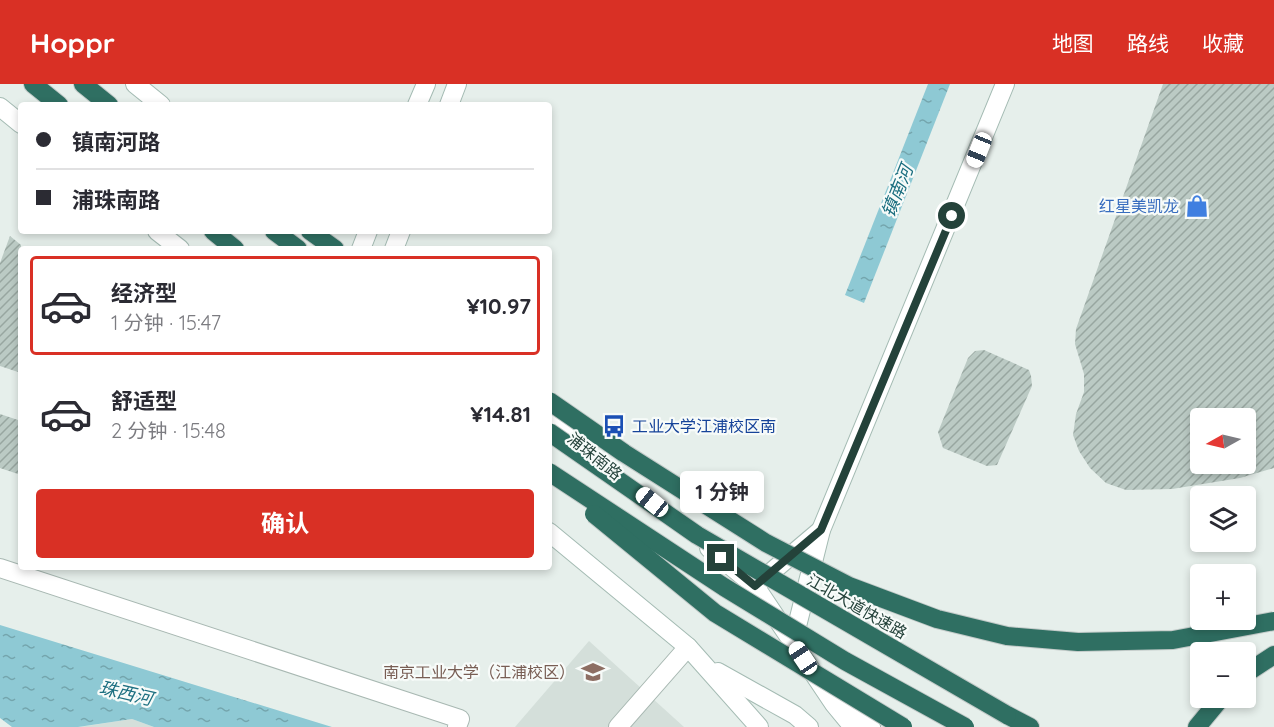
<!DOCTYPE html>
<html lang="zh">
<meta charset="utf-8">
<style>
:root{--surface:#fff;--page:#f7f7f7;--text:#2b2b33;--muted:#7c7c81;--line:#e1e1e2;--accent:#d93025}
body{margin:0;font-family:Quicksand,"Noto Sans SC",sans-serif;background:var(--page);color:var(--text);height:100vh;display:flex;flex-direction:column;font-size:22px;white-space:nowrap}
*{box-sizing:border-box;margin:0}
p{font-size:20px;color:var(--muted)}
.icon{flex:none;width:33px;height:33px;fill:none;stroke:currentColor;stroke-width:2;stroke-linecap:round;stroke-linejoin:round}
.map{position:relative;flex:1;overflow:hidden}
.panel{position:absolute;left:18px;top:162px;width:534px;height:324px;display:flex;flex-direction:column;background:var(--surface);border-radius:6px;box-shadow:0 3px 9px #0003}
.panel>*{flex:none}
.top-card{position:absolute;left:18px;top:18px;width:534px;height:132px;border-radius:6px;box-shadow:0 3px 9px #0003;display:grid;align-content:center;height:132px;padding:0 18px;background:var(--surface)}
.needle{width:39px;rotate:262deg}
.buttons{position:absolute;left:1190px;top:324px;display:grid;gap:12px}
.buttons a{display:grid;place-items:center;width:66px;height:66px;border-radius:6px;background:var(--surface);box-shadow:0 3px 9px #0003;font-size:30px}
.end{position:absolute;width:27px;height:27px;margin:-14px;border:8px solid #24423a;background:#fff;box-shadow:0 0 0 3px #fff}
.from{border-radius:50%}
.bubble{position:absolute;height:42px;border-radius:6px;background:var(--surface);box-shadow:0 3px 9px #0003;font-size:20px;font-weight:700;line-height:42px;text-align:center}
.car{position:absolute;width:18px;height:36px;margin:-18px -9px;border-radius:8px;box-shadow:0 0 4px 2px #0007;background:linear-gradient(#fff 24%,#345 0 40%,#fff 0 76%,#345 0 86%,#fff 0)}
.top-card b{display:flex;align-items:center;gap:21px;height:57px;font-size:22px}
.top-card b+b{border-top:2px solid var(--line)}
.top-card i{width:15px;height:15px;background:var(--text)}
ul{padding:10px 0 0;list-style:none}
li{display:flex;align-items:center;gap:18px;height:99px;margin:0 12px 9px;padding:0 6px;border:3px solid transparent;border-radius:6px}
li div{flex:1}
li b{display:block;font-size:22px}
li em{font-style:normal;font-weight:700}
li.active{border-color:var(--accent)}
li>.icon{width:54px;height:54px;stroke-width:1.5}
.primary-button{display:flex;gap:12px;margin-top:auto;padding:12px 18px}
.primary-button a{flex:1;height:69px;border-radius:6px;background:var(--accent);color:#fff;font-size:24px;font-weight:700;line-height:69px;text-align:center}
header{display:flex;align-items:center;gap:36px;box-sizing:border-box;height:84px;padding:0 30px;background:var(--accent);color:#fff}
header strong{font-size:28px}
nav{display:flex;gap:33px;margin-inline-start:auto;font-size:21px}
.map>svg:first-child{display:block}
.built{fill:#d4dfda}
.water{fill:url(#water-ripples)}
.building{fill:url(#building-hatch);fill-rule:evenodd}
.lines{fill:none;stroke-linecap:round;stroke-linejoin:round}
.street-casing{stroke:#a8b8b2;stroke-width:20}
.secondary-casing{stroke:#a4bbb3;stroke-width:20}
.highway-casing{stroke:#c2cac8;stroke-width:20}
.street{stroke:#fff;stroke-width:18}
.secondary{stroke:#fff;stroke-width:18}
.highway{stroke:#2f6f62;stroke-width:18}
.highway-bridge-casing{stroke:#c2cac8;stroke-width:20;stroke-linecap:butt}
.highway-bridge{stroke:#2f6f62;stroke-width:18}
.route{stroke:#24423a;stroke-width:8}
.labels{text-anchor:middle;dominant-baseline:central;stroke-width:4.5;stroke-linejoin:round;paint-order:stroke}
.shop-label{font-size:16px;fill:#366cbe;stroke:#f7fbf9;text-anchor:end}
.transit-label{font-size:16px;fill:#164399;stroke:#f7fbf9;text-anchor:start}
.street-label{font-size:16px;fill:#24423a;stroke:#f7fbf9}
.education-label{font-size:16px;fill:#785e54;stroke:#f7fbf9;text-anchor:end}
.water-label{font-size:18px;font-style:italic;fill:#1c6f80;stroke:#f7fbf9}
</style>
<header>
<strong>Hoppr</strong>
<nav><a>地图</a><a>路线</a><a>收藏</a></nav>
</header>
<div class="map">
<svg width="1274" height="643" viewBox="0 0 1274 643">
<defs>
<pattern id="water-ripples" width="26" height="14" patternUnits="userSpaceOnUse" patternTransform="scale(1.5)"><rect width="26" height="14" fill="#8ec9d4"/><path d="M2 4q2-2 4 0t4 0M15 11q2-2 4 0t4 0" fill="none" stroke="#74a5ad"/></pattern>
<pattern id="building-hatch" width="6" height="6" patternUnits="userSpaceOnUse" patternTransform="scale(1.5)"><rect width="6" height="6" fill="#bbcac4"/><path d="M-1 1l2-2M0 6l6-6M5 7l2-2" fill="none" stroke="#98a6a0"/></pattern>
</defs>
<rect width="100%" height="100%" fill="#e6efeb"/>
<g class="built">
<path d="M589 557 684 643H515Z"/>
<path d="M132 635 154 643H78L86 642Z"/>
</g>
<g class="water">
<path d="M928 0H950L864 219 845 211Z"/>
<path d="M0 541 332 643H154L132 635 78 643H12L0 634Z"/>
</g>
<g class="building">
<path d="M1163 0H1274V384L1240 394 1172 405 1126 406 1106 399 1090 384 1079 367 1073 351 1076 330 1084 308V290L1075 260 1076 245ZM1200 334H1245V380H1200Z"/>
<path d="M10 152 21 161V289L0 282V179Z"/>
<path d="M984 266 1029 286 1031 292 1032 302 997 381 987 382 943 364 938 348 968 274 975 267Z"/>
<path d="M0 330 21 337V391L0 384Z"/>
</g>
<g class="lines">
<g class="street-casing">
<g id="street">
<path d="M0 484 460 635 457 643"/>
<path d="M618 643 688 563"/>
</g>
</g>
<g class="secondary-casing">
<g id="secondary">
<path d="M135 0 161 21"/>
<path d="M417 21 426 0"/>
<path d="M449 21 457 0"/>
<path d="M0 23 21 40"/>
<path d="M157 147 180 165"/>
<path d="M361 165 368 147"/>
<path d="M394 165 401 147"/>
<path d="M549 335 587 366"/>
<path d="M549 448 688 563 759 643"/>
<path d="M709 464 755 502 834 620 853 643"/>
<path d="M756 501 821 446"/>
<path d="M793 558 821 446 1005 0"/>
<path d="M718 588 795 631 809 643"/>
<path d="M846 627 871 643"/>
</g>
</g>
<g class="highway-casing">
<g id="highway">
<path d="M33 0 59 21"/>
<path d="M83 0 109 21"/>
<path d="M213 147 235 165"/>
<path d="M274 147 298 165"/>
<path d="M310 147 335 165"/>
<path d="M1245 590 1274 571"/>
<path d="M1007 631 1030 643"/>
<path d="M1197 643 1221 614"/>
</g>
</g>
<use href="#street" class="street"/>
<use href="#secondary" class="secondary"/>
<use href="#highway" class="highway"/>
<g class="highway-bridge-casing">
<g id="highway-bridge">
<path d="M549 317 624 369 766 459 849 502 937 535 1007 552 1078 558 1173 556 1274 537"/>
<path d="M549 348 697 451 1007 631"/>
<path d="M549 388 724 503 845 577 965 643"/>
<path d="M594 430 715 529 903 643"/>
</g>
</g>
<use href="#highway-bridge" class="highway-bridge"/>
</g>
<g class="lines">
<path class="route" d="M721 474 755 502 821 446 952 132"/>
</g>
<defs>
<g id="shop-bare" transform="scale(1.8)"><path d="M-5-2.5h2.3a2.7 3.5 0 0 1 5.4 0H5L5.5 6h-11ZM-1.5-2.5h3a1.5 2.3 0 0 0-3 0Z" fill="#3f7fe0" stroke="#f7fbf9" stroke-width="2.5" paint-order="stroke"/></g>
<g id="bus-bare" transform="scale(1.8)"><path d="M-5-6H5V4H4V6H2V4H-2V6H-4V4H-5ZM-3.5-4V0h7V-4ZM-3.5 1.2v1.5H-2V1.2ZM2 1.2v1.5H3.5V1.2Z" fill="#1a4fb4" stroke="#f7fbf9" stroke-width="2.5" paint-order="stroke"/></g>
<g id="university-bare" transform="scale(1.8)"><path d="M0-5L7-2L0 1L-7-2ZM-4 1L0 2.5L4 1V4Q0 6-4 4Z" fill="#8d6e63" stroke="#f7fbf9" stroke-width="2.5" paint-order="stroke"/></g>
</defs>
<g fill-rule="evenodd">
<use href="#shop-bare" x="1197" y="122"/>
<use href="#bus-bare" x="614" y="342"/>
<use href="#university-bare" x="593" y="588"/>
</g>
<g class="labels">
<g class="shop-label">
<text x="1179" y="122">红星美凯龙</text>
</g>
<g class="transit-label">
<text x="632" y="342">工业大学江浦校区南</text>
</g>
<g class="street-label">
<text transform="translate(595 372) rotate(39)">浦珠南路</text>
<text transform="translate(857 522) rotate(30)">江北大道快速路</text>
</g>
<g class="education-label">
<text x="575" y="588">南京工业大学（江浦校区）</text>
</g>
<g class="water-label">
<text transform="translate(897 107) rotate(-68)">镇南河</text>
<text transform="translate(126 609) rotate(13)">珠西河</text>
</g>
</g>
</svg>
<div class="buttons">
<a><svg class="needle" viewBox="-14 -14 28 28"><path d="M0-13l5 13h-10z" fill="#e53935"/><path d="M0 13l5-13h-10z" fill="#7c7c81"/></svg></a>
<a><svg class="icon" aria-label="layers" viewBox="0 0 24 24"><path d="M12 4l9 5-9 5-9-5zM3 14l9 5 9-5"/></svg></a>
<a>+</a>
<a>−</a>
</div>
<i class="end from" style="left:952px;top:132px"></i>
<i class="end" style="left:721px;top:474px"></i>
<div class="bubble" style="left:680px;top:387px;width:84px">1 分钟</div>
<i class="car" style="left:979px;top:66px;rotate:202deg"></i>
<i class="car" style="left:652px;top:418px;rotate:309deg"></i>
<i class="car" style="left:803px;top:574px;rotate:326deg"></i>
<div class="top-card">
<b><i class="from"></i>镇南河路</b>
<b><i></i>浦珠南路</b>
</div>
<section class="panel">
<ul>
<li class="active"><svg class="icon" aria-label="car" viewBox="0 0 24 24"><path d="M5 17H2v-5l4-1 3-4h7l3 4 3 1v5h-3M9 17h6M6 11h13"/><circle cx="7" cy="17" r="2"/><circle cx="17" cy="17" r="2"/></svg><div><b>经济型</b><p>1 分钟 · 15:47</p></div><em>¥10.97</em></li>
<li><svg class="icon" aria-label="car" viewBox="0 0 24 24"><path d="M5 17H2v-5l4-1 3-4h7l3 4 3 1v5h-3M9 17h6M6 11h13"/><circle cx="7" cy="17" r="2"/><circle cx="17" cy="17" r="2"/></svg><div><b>舒适型</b><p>2 分钟 · 15:48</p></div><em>¥14.81</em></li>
</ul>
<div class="primary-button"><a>确认</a></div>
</section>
</div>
